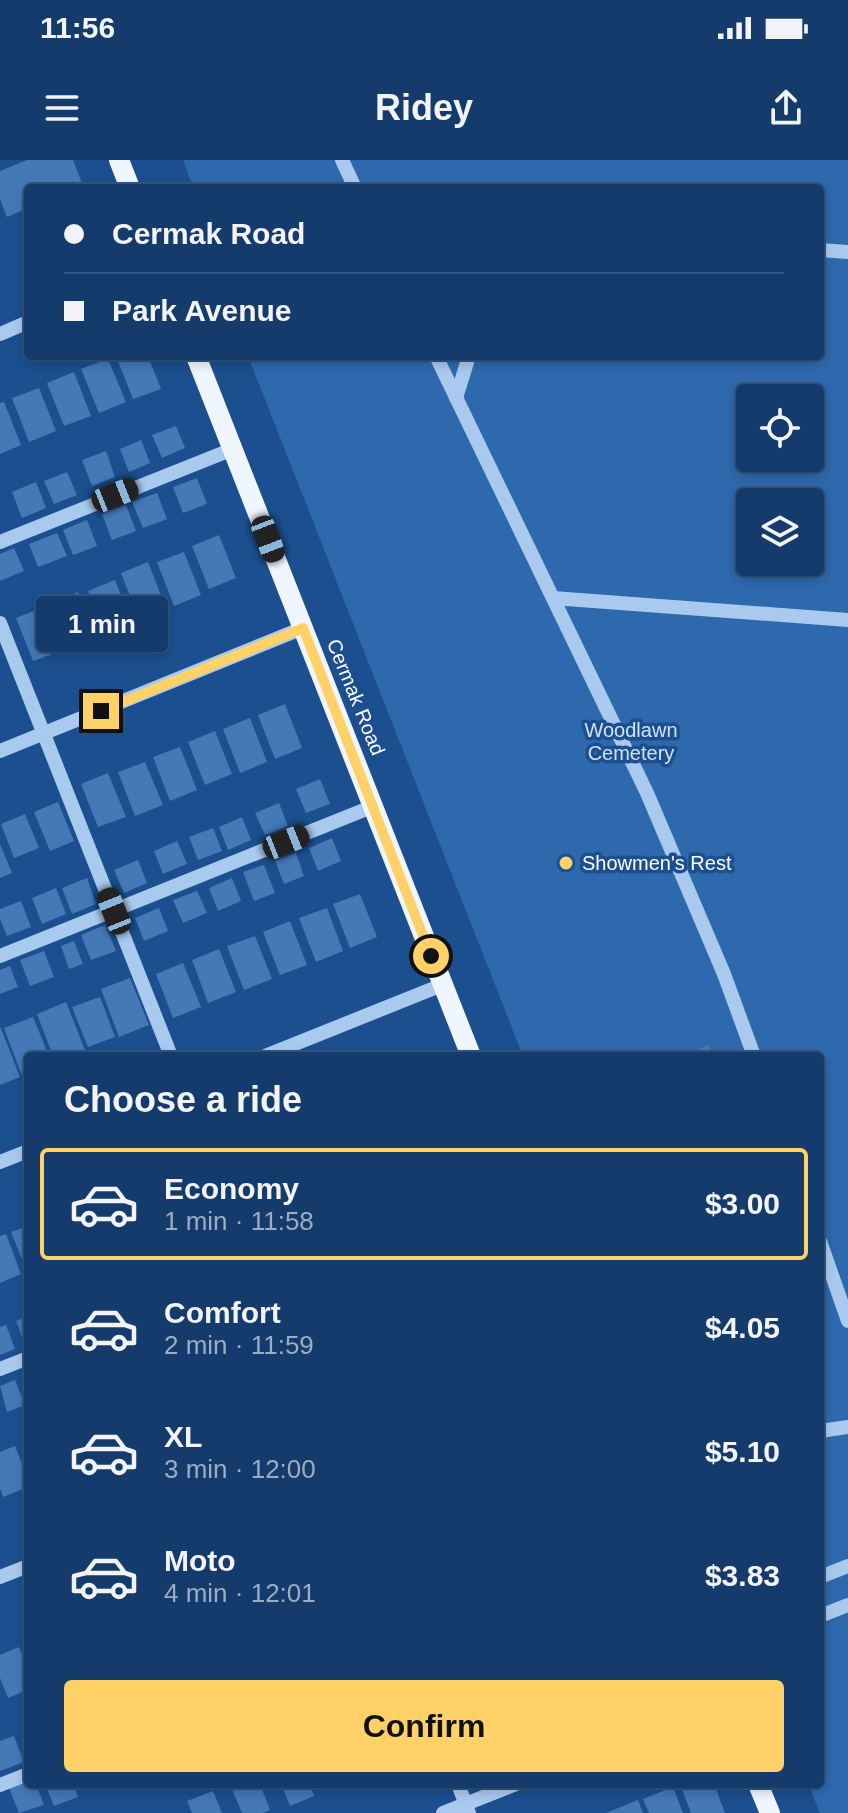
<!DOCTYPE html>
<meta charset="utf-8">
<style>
:root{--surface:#143b6b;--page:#1d4271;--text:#f1f3f6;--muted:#9dadc1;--line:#33557e;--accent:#ffd166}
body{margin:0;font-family:Arial,sans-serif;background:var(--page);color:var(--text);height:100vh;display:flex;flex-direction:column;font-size:30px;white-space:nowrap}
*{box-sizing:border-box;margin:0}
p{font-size:26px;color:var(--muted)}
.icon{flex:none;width:44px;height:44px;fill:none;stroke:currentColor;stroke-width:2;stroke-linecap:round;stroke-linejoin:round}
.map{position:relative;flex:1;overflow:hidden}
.sheet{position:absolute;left:24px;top:892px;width:800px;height:736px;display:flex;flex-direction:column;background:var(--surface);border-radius:8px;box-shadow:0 4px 12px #0003,0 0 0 2px var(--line)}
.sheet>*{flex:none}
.banner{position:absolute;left:24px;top:24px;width:800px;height:176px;border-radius:8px;box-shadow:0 4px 12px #0003,0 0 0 2px var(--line);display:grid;align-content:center;height:176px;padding:0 40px;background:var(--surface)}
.fabs{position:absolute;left:736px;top:224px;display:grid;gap:16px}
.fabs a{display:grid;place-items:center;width:88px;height:88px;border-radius:8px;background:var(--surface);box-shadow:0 4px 12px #0003,0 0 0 2px var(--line);font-size:40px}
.end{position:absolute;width:36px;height:36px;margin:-18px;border:10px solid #ffd166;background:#111;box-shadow:0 0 0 4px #111}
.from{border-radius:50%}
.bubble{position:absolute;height:56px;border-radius:8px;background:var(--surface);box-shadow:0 4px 12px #0003,0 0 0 2px var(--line);font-size:26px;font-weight:700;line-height:56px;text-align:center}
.car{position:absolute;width:24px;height:48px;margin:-24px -12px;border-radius:10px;box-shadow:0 0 6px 2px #0007;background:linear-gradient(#222 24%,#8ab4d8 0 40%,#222 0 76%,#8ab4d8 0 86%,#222 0)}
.banner b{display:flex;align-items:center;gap:28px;height:76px;font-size:30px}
.banner b+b{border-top:2px solid var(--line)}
.banner i{width:20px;height:20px;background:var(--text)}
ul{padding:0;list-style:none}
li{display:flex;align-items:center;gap:24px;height:112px;margin:0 16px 12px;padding:0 24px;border:4px solid transparent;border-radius:8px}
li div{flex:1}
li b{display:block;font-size:30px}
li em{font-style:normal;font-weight:700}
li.selected{border-color:var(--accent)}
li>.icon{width:72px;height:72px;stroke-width:1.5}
h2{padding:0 40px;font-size:36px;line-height:96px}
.button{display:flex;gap:16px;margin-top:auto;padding:16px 40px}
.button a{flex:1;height:92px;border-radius:8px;background:var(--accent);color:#111;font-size:32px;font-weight:700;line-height:92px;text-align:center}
.status{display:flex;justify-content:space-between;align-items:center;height:56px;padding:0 40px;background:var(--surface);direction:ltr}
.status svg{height:22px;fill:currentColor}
header{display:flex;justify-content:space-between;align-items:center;height:104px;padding:0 40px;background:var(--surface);font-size:36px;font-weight:700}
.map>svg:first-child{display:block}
.green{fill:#2e69ad;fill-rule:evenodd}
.building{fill:#4478b7}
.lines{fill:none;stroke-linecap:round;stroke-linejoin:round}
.minor{stroke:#a9c9ee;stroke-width:14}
.major{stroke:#f0f6ff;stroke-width:20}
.route{stroke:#ffd166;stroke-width:10}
.poi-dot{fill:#ffd166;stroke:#1b4f8f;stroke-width:3}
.labels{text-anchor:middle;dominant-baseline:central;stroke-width:7;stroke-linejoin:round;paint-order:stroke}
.street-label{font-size:20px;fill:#fff;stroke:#1b4f8f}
.park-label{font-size:20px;fill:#cfe3fa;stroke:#1b4f8f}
.poi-label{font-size:20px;fill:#fff;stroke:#1b4f8f;text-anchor:start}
</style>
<div class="status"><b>11:56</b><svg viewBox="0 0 49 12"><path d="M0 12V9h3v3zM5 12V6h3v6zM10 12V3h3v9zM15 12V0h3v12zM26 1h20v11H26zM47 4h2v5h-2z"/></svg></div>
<header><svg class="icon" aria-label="menu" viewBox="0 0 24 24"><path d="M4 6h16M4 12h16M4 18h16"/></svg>Ridey<svg class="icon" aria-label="share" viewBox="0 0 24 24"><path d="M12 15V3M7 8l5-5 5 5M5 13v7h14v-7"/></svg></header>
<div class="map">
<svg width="848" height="1653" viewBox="0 0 848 1653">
<rect width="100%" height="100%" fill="#1b4f8f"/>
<path class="green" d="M183 0H848V1653H820L808 1624H820V896H523L248 196H820V28H193ZM750 238H810V298H750ZM750 342H810V402H750Z"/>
<g class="building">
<path d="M27 0H73L83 26 28 28V48L7 57 0 39V11Z"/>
<path d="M116 196H148L161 229 133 239Z"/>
<path d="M108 199 126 242 99 253 81 209Z"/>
<path d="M74 212 91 256 64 266 47 223Z"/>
<path d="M39 228 56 271 29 282 12 238Z"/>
<path d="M4 242 21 285 0 294V243Z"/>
<path d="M176 266 185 288 162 298 152 275Z"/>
<path d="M141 280 150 303 129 312 120 289Z"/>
<path d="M106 291 115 317 92 326 82 300Z"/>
<path d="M67 312 77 335 54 344 44 321Z"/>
<path d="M197 318 207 344 183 353 173 327Z"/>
<path d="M36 322 46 348 22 358 12 332Z"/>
<path d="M157 333 167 359 143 368 132 342Z"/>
<path d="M126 345 136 371 112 380 102 354Z"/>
<path d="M87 360 97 386 73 395 63 370Z"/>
<path d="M57 373 67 396 38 407 29 384Z"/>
<path d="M219 375 236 418 209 429 192 386Z"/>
<path d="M14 388 24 411 0 421V394Z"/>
<path d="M184 392 201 435 174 446 157 402Z"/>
<path d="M148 402 165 446 138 456 121 413Z"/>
<path d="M115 420 132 463 105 474 88 431Z"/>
<path d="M78 432 95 475 68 486 51 442Z"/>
<path d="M44 447 61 491 33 501 16 458Z"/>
<path d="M285 544 302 588 275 599 258 555Z"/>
<path d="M250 558 267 602 240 613 223 569Z"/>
<path d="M215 571 232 614 205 625 188 582Z"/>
<path d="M180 587 197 630 170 641 153 597Z"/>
<path d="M145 602 163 645 135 656 118 612Z"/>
<path d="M108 613 126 657 98 667 81 624Z"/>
<path d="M320 619 330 644 306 653 296 629Z"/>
<path d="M58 642 74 681 50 691 34 652Z"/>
<path d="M279 643 288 666 265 675 255 653Z"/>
<path d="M25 654 39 688 14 698 1 664Z"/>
<path d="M242 657 251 680 228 690 219 667Z"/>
<path d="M213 668 222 691 198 700 189 677Z"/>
<path d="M332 678 341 701 318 711 309 688Z"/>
<path d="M177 681 187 704 163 714 154 691Z"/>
<path d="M0 684 12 713 0 718Z"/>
<path d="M296 693 304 716 284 724 275 701Z"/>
<path d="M138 700 147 723 124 733 114 710Z"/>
<path d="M264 705 275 733 254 741 243 712Z"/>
<path d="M87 718 96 744 72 754 62 728Z"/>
<path d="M232 718 241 741 218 751 209 728Z"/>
<path d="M56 728 66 754 42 764 32 738Z"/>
<path d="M197 731 207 753 183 763 173 740Z"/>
<path d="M360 734 377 777 350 788 333 744Z"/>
<path d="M21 741 31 767 7 776 0 759V749Z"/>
<path d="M159 748 168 771 144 781 135 758Z"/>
<path d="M327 748 343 791 316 802 299 758Z"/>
<path d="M290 761 307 805 280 815 263 772Z"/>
<path d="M105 765 116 791 91 800 81 775Z"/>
<path d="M255 776 272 819 244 830 227 786Z"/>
<path d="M74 781 83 804 69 809 61 786Z"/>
<path d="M219 789 236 832 208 843 192 800Z"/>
<path d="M44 791 54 817 30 826 20 800Z"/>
<path d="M183 803 201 847 173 858 156 814Z"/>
<path d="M10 806 18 827 0 834V810Z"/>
<path d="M130 818 149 865 119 877 101 829Z"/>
<path d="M100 837 115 877 88 887 72 847Z"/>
<path d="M66 842 85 890 69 896H53L37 854Z"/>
<path d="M33 857 49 896H28V914L22 916 4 868Z"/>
<path d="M0 866 20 917 0 925Z"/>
<path d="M709 885 713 896H680Z"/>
<path d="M28 1066V1115L11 1072Z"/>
<path d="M6 1074 21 1114 0 1123V1076Z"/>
<path d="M28 1156V1184L25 1185 16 1161Z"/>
<path d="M6 1165 15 1189 0 1195V1167Z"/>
<path d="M15 1220 25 1245 7 1252 0 1226Z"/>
<path d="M15 1286 28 1319V1327L3 1337 0 1328V1292Z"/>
<path d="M19 1487 28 1509V1530L8 1538 0 1518V1495Z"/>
<path d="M14 1576 24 1602 0 1611V1581Z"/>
<path d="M28 1621V1624H36L44 1645 19 1653 9 1628Z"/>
<path d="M45 1624H73L78 1637 54 1646Z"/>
<path d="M230 1624H260L270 1650 263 1653H242Z"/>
<path d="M281 1624H310L314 1636 290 1646Z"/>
<path d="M680 1624H714L725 1653H691Z"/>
<path d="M673 1627 683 1653H649L643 1639Z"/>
<path d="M213 1631 222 1653H192L187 1641Z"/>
<path d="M638 1640 643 1653H606Z"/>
</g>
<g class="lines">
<g class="minor">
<path d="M342 0 355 28"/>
<path d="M820 90 848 92"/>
<path d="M0 174 28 162"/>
<path d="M436 196 647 633 724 814 754 896"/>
<path d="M456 238 469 196"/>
<path d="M0 382 233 289"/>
<path d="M553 438 848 460"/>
<path d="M0 463 171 896"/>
<path d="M0 591 303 468"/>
<path d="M0 796 374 646"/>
<path d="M265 896 442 825"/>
<path d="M0 1002 28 991"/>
<path d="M820 1081 848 1161"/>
<path d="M0 1209 28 1198"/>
<path d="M820 1271 848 1267"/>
<path d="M0 1417 28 1406"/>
<path d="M820 1417 848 1406"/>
<path d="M820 1456 848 1445"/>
<path d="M458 1624 469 1653"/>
<path d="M0 1625 28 1614"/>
<path d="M443 1653 516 1624"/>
</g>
<g class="major">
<path d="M119 0 130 28"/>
<path d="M196 196 471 896"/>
<path d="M758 1624 770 1653"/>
</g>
</g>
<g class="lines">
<path class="route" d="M101 551 303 468 431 796"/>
</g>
<circle class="poi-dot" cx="566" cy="703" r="8"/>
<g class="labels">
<g class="street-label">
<text transform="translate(356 537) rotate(68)">Cermak Road</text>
</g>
<g class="park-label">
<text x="631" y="570">Woodlawn<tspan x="631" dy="23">Cemetery</tspan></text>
</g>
<g class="poi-label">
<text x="582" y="703">Showmen's Rest</text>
</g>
</g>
</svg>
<div class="fabs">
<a><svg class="icon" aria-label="locate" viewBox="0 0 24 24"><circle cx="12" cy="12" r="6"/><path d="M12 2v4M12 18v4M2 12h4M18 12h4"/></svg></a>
<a><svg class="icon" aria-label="layers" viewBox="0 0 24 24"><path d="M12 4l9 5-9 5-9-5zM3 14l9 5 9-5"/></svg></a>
</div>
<i class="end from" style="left:431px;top:796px"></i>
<i class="end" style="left:101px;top:551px"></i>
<div class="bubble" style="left:36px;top:436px;width:132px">1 min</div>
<i class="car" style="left:115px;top:335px;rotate:68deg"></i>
<i class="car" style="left:268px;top:379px;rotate:159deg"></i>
<i class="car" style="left:286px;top:682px;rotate:68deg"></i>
<i class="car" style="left:114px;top:751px;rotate:338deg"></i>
<div class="banner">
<b><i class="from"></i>Cermak Road</b>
<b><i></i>Park Avenue</b>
</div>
<section class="sheet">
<h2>Choose a ride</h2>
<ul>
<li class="selected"><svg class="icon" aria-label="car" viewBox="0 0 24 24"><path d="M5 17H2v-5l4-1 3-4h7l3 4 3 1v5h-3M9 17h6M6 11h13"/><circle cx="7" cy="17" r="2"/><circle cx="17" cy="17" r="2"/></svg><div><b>Economy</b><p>1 min · 11:58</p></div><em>$3.00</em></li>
<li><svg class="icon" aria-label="car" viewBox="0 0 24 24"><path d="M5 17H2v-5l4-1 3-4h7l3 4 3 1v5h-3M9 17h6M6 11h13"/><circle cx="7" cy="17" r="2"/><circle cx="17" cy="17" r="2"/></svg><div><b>Comfort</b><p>2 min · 11:59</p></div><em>$4.05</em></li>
<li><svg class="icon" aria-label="car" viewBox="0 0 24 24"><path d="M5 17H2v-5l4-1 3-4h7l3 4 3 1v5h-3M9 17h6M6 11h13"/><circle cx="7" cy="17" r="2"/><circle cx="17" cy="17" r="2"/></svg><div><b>XL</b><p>3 min · 12:00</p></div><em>$5.10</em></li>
<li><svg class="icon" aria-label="car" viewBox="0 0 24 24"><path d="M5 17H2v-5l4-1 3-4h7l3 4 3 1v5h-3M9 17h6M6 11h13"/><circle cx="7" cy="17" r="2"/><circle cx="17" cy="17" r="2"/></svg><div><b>Moto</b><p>4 min · 12:01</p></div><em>$3.83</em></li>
</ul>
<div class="button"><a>Confirm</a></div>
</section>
</div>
